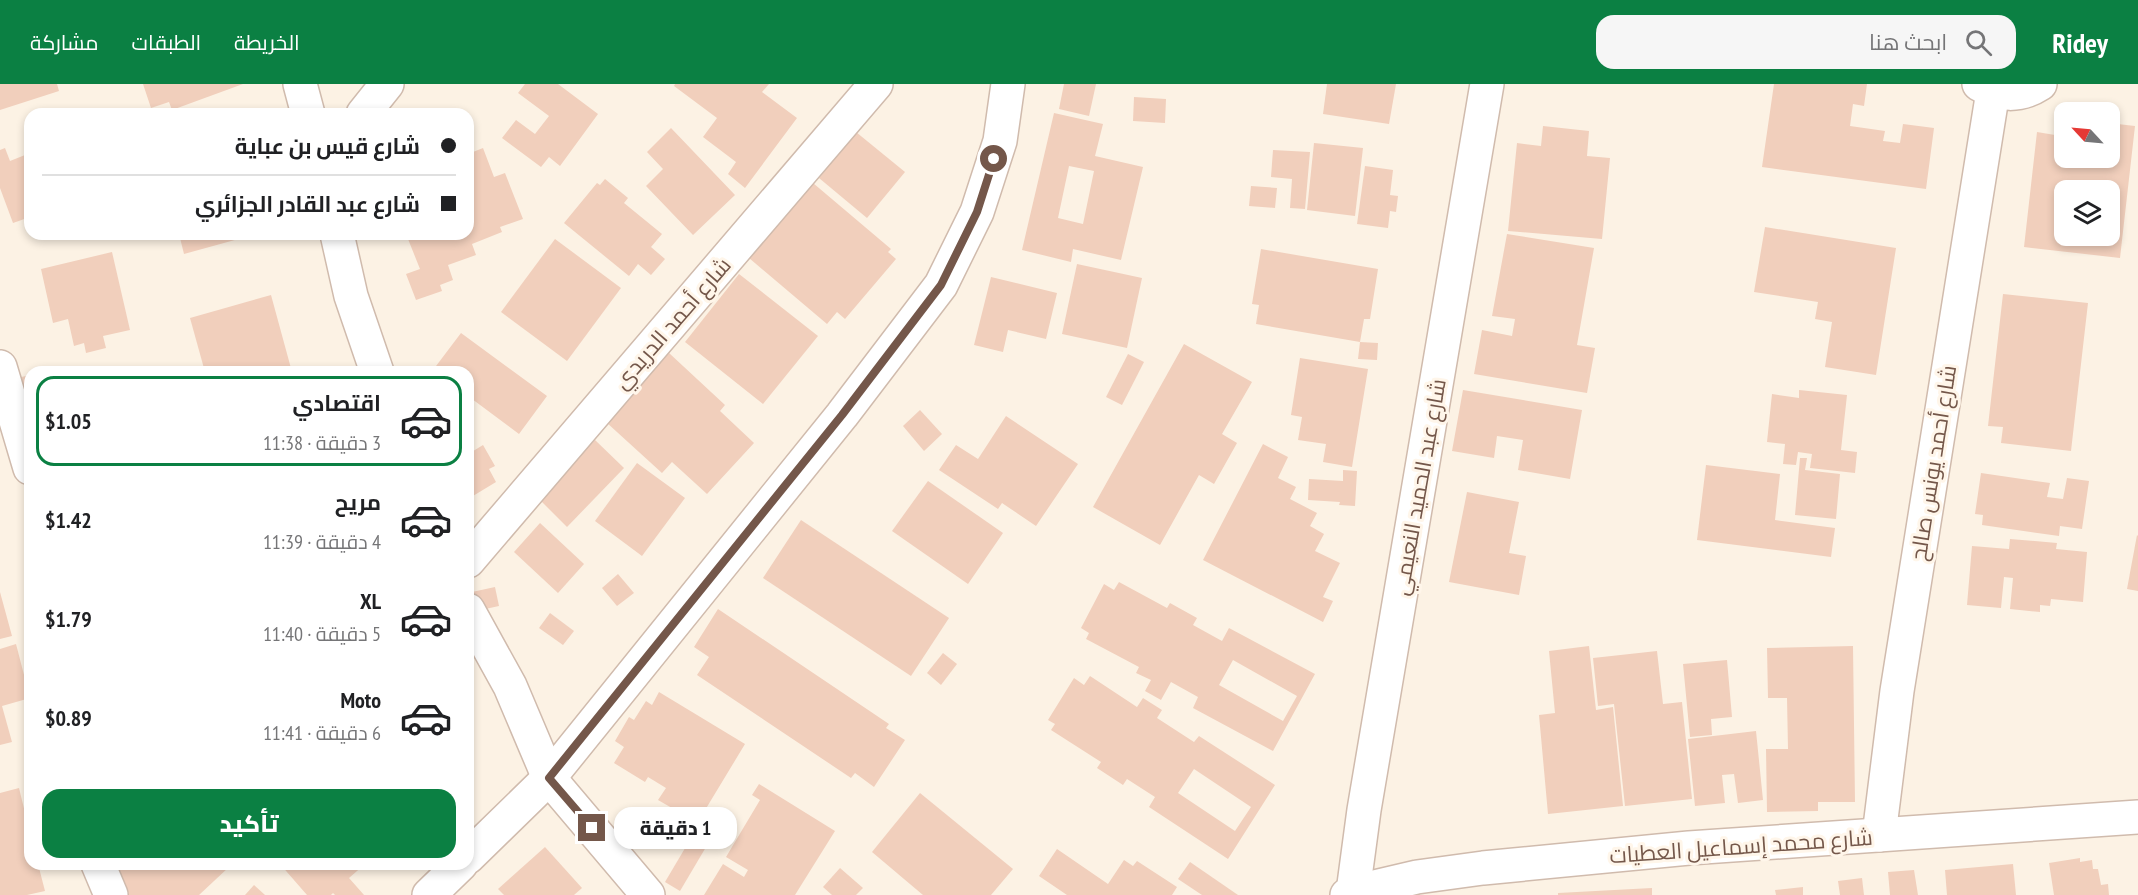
<!DOCTYPE html>
<html lang="ar">
<meta charset="utf-8">
<style>
:root{--surface:#fff;--page:#f6f6f6;--text:#202124;--muted:#757577;--line:#e0e0e0;--accent:#0b8043}
body{margin:0;font-family:"PT Sans Narrow",Cairo,sans-serif;background:var(--page);color:var(--text);direction:rtl;height:100vh;display:flex;flex-direction:column;font-size:22px;white-space:nowrap}
*{box-sizing:border-box;margin:0}
p{font-size:20px;color:var(--muted)}
.icon{flex:none;width:33px;height:33px;fill:none;stroke:currentColor;stroke-width:2;stroke-linecap:round;stroke-linejoin:round}
.map{position:relative;flex:1;overflow:hidden;direction:ltr}
.drawer{position:absolute;left:24px;top:282px;width:450px;height:504px;display:flex;flex-direction:column;background:var(--surface);border-radius:18px;box-shadow:0 3px 9px #0003;direction:rtl}
.drawer>*{flex:none}
.guide{position:absolute;left:24px;top:24px;width:450px;height:132px;border-radius:18px;box-shadow:0 3px 9px #0003;direction:rtl;display:grid;align-content:center;height:132px;padding:0 18px;background:var(--surface)}
.needle{width:39px;rotate:296deg}
.buttons{position:absolute;left:2054px;top:18px;display:grid;gap:12px}
.buttons a{display:grid;place-items:center;width:66px;height:66px;border-radius:12px;background:var(--surface);box-shadow:0 3px 9px #0003;font-size:30px}
.end{position:absolute;width:27px;height:27px;margin:-14px;border:8px solid #74574a;background:#fff;box-shadow:0 0 0 3px #fff}
.from{border-radius:50%}
.bubble{position:absolute;height:42px;border-radius:18px;background:var(--surface);box-shadow:0 3px 9px #0003;font-size:20px;font-weight:800;line-height:42px;text-align:center;direction:rtl}
.guide b{display:flex;align-items:center;gap:21px;height:57px;font-size:22px}
.guide b+b{border-top:2px solid var(--line)}
.guide i{width:15px;height:15px;background:var(--text)}
ul{padding:10px 0 0;list-style:none}
li{display:flex;align-items:center;gap:18px;height:90px;margin:0 12px 9px;padding:0 6px;border:3px solid transparent;border-radius:18px}
li div{flex:1}
li b{display:block;font-size:22px}
li em{font-style:normal;font-weight:800}
li.selected{border-color:var(--accent)}
li>.icon{width:54px;height:54px;stroke-width:1.5}
.button{display:flex;gap:12px;margin-top:auto;padding:12px 18px}
.button a{flex:1;height:69px;border-radius:18px;background:var(--accent);color:#fff;font-size:24px;font-weight:800;line-height:69px;text-align:center}
header{display:flex;align-items:center;gap:36px;box-sizing:border-box;height:84px;padding:0 30px;background:var(--accent);color:#fff}
header strong{font-size:28px}
nav{display:flex;gap:33px;margin-inline-start:auto;font-size:21px}
.search{width:420px;height:54px;background:var(--page);display:flex;align-items:center;gap:15px;box-sizing:border-box;padding:0 21px;border-radius:18px;color:var(--muted);font-size:22px}
.map>svg:first-child{display:block}
.building{fill:#f1cfbc;fill-rule:evenodd}
.lines{fill:none;stroke-linecap:round;stroke-linejoin:round}
.minor-casing{stroke:#d0bbad;stroke-width:36}
.minor{stroke:#fff;stroke-width:33}
.route{stroke:#74574a;stroke-width:8}
.labels{text-anchor:middle;dominant-baseline:central;stroke-width:6;stroke-linejoin:round;paint-order:stroke}
.street-label{font-size:22px;fill:#74574a;stroke:#fff6ea}
</style>
<header>
<strong>Ridey</strong>
<div class="search"><svg class="icon" aria-label="search" viewBox="0 0 24 24"><circle cx="10" cy="10" r="6"/><path d="M15 15l6 6"/></svg>ابحث هنا</div>
<nav><a>الخريطة</a><a>الطبقات</a><a>مشاركة</a></nav>
</header>
<div class="map">
<svg width="2138" height="811" viewBox="0 0 2138 811">
<rect width="100%" height="100%" fill="#fcf2e4"/>
<g class="building">
<path d="M0 0H57L59 7 0 26Z"/>
<path d="M143 0H243L172 26 169 18 151 24Z"/>
<path d="M525 0H558L598 30 560 82 549 73 541 83 502 54 516 36 535 50 549 32 518 9Z"/>
<path d="M675 0H769L762 8 797 34 745 104 728 90 736 78 703 53 717 34 674 2Z"/>
<path d="M1064 0H1096L1089 32 1059 25Z"/>
<path d="M1327 0H1396L1389 40 1323 30Z"/>
<path d="M1774 0H1867L1864 22 1853 20 1850 42 1885 47 1883 57 1900 59 1903 40 1934 44 1926 105 1762 83Z"/>
<path d="M1134 13 1166 15 1165 39 1133 37Z"/>
<path d="M1054 29 1103 40 1095 72 1143 83 1121 176 1073 165 1071 178 1022 166ZM1069 82 1094 87 1083 140 1058 134Z"/>
<path d="M2057 33 2064 34V74H2109V39L2135 42 2120 174 2024 163 2037 48 2055 51ZM2064 106H2109V152H2064Z"/>
<path d="M1543 42 1589 47 1587 72 1610 74 1602 155 1508 147 1517 59 1541 62Z"/>
<path d="M671 44 735 111 693 151 646 102 663 85 647 68Z"/>
<path d="M856 48 905 88 867 134 819 94Z"/>
<path d="M1314 59 1363 64 1355 132 1307 126Z"/>
<path d="M5 64 10 77 30 69V133L13 139 0 104V66Z"/>
<path d="M483 64 494 93 505 89 523 135 500 143 502 148 472 160 476 171 448 181 453 196 440 201 442 207 416 216 406 190 420 185 406 150H468V70Z"/>
<path d="M1273 66 1310 68 1305 125 1290 124 1292 95 1271 93Z"/>
<path d="M1365 82 1393 86 1390 111 1398 112 1396 128 1390 127 1388 144 1357 140Z"/>
<path d="M605 95 628 114 624 119 662 150 651 163 665 175 651 191 638 180 629 192 564 139 597 99 600 101Z"/>
<path d="M813 99 891 165 888 168 896 175 845 235 837 228 827 240 749 174Z"/>
<path d="M1251 102 1277 104 1275 124 1249 122Z"/>
<path d="M1765 143 1896 164 1876 291 1825 283 1832 238 1815 235 1818 218 1754 208Z"/>
<path d="M179 150H253V151L184 170Z"/>
<path d="M1507 150 1594 164 1577 261 1595 264 1587 309 1474 290 1482 246 1512 252 1515 235 1492 232Z"/>
<path d="M555 155 621 204 567 277 501 228Z"/>
<path d="M1261 165 1378 185 1370 235H1364L1360 258 1378 259 1377 276 1358 275 1360 258 1256 240 1259 221 1252 220Z"/>
<path d="M112 168 130 246 103 252 106 264 86 269 84 259 74 262 68 235 53 239 41 185Z"/>
<path d="M1077 180 1142 194 1127 264 1062 250Z"/>
<path d="M739 190 818 252 763 320 685 258Z"/>
<path d="M991 193 1057 209 1046 255 1008 246 1003 268 974 261Z"/>
<path d="M2003 210 2088 219 2071 367 2001 359 2003 343 1988 342Z"/>
<path d="M271 211 292 288H205L190 234Z"/>
<path d="M461 249 547 312 519 350 468 312V288H436L433 286Z"/>
<path d="M1184 260 1252 298 1222 350 1237 359 1214 400 1199 391 1160 461 1093 423Z"/>
<path d="M669 269 725 321 720 327 754 359 707 410 672 378 662 389 606 338Z"/>
<path d="M1128 270 1144 278 1122 321 1106 313Z"/>
<path d="M1300 274 1368 285 1352 383 1323 378 1326 360 1298 356 1302 333 1291 331Z"/>
<path d="M30 291V321L19 324 13 295Z"/>
<path d="M1463 306 1582 326 1570 395 1518 386 1523 356 1497 352 1494 374 1452 367Z"/>
<path d="M1799 306 1847 311 1841 366 1857 368 1855 389 1810 384 1812 370 1798 368 1796 381 1783 380 1785 360 1767 358 1772 310 1799 314Z"/>
<path d="M920 326 942 350 924 367 903 342Z"/>
<path d="M1006 332 1078 380 1036 442 1002 419 998 425 939 386 956 361 978 375Z"/>
<path d="M595 356 624 384 567 443 538 414Z"/>
<path d="M1263 360 1288 373 1278 394 1296 403 1290 415 1317 429 1310 442 1324 450 1315 467 1340 479 1323 513 1333 517 1323 538 1203 476Z"/>
<path d="M483 361 495 382 489 385 496 398 468 415V366L470 369Z"/>
<path d="M1800 374H1807L1805 386 1840 390 1836 435 1795 431Z"/>
<path d="M637 379 685 414 642 472 595 437Z"/>
<path d="M1706 381 1780 390 1775 436 1835 444 1831 473 1697 456Z"/>
<path d="M1343 386 1357 387 1355 422 1339 421 1340 418 1308 416 1309 395 1343 397Z"/>
<path d="M1981 389 2050 399 2047 413 2063 415 2067 394 2089 397 2082 445 2060 442 2059 452 1982 441 1983 431 1975 430Z"/>
<path d="M928 397 1003 449 968 500 892 447Z"/>
<path d="M1467 408 1519 418 1509 469 1526 472 1519 511 1449 498Z"/>
<path d="M801 436 949 534 911 592 763 494Z"/>
<path d="M540 439 584 480 558 509 514 468Z"/>
<path d="M2137 451 2138 452V507L2127 505Z"/>
<path d="M2010 455 2057 459 2056 465 2087 468 2083 518 2051 515 2050 522 2040 521V528L2010 525 2013 494 2004 493 2001 524 1967 521 1972 462 2009 465Z"/>
<path d="M618 490 634 509 617 522 602 504Z"/>
<path d="M1119 498 1167 524 1170 519 1197 534 1193 541 1222 557 1229 544 1315 590 1273 667 1193 624 1198 613 1171 598 1161 616 1145 607 1151 596 1136 589 1139 583 1086 555 1089 549 1081 544 1104 500 1114 506ZM1233 576 1297 612 1283 637 1219 601Z"/>
<path d="M495 503 499 522 476 527 472 508Z"/>
<path d="M0 508 12 552 0 555Z"/>
<path d="M718 525 889 640 886 644 905 656 874 703 855 689 851 694 697 591 709 573 694 563Z"/>
<path d="M550 529 574 547 563 561 539 544Z"/>
<path d="M16 560 30 614 2 622 12 658 0 661V565Z"/>
<path d="M1589 562 1596 626 1613 623 1623 722 1548 730 1539 631 1555 629 1549 567Z"/>
<path d="M1853 562 1855 718H1818V727L1767 728 1766 665H1788L1787 614H1768L1767 564Z"/>
<path d="M1657 567 1663 620 1682 618 1692 715 1625 722 1614 620 1598 622 1593 574Z"/>
<path d="M943 569 957 580 941 601 927 589Z"/>
<path d="M1727 576 1732 633 1711 635 1712 651 1690 653 1683 580Z"/>
<path d="M1090 592 1137 623 1143 614 1162 626 1157 634 1194 658 1199 652 1275 701 1228 775 1149 723 1155 713 1127 695 1123 701 1097 684 1101 678 1051 646 1055 640 1048 636 1074 594 1084 601ZM1194 685 1251 723 1235 747 1178 709Z"/>
<path d="M659 608 745 660 693 746 675 735 679 728 658 716 666 704 648 693 645 698 614 679 624 663 615 657 629 633 634 636 646 617 652 621Z"/>
<path d="M1756 647 1763 716 1738 719 1734 690 1722 691 1725 719 1695 722 1688 655Z"/>
<path d="M759 700 835 747 795 811H704L723 780 744 793 748 786 726 773 760 716 752 711Z"/>
<path d="M19 704 30 749V780H38L45 807 27 811H0V709Z"/>
<path d="M920 709 1013 785 991 811H923L872 768Z"/>
<path d="M707 727 722 736 680 807 665 798Z"/>
<path d="M545 763 582 804 574 811H504L498 805Z"/>
<path d="M1057 765 1108 800 1124 776 1133 782 1137 777 1177 803 1172 811H1067L1039 792Z"/>
<path d="M2080 774V778L2092 776 2093 785H2098L2101 801 2108 800 2109 811H2054L2049 779Z"/>
<path d="M1190 778 1238 811H1202L1178 795Z"/>
<path d="M117 780H226L229 783 199 811H128L108 788Z"/>
<path d="M280 780H365L349 794 364 811H335L333 809 331 811H307Z"/>
<path d="M2013 780 2016 811H1947L1945 786Z"/>
<path d="M840 784 863 804 856 811H832L823 803Z"/>
<path d="M1914 786 1918 811H1890L1888 788Z"/>
<path d="M1862 794 1864 811H1840L1838 797Z"/>
<path d="M254 801 265 811H245Z"/>
<path d="M1803 803V811H1776L1775 806Z"/>
<path d="M1652 804V811H1558V809Z"/>
</g>
<g class="lines">
<g class="minor-casing">
<g id="minor">
<path d="M300 0 308 30"/>
<path d="M1979 0C1999 12 2020 13 2040 0"/>
<path d="M363 30 387 0"/>
<path d="M337 150 351 212 377 288"/>
<path d="M0 283 30 384"/>
<path d="M468 477 876 0"/>
<path d="M468 526 510 602 549 694 648 811"/>
<path d="M1879 751 1897 607 1993 7"/>
<path d="M468 773 549 694 842 331 941 201 977 128 1000 57 1008 0"/>
<path d="M98 780 111 811"/>
<path d="M1353 808 1364 726 1487 0"/>
<path d="M429 811 461 780"/>
<path d="M1347 811 1353 808 1417 793 1483 784 1689 764 2138 733"/>
</g>
</g>
<use href="#minor" class="minor"/>
</g>
<g class="lines">
<path class="route" d="M592 744 549 694 842 331 941 201 977 128 994 75"/>
</g>
<g class="labels">
<g class="street-label">
<text transform="translate(672 239) rotate(-49)">شارع أحمد الدريدي</text>
<text transform="translate(1933 379) rotate(-81)">شارع أحمد يونس صالح</text>
<text transform="translate(1419 403) rotate(-80)">شارع عبد الحميد النعيمي</text>
<text transform="translate(1741 762) rotate(-4)">شارع محمد إسماعيل العطيات</text>
</g>
</g>
</svg>
<div class="buttons">
<a><svg class="needle" viewBox="-14 -14 28 28"><path d="M0-13l5 13h-10z" fill="#e53935"/><path d="M0 13l5-13h-10z" fill="#757577"/></svg></a>
<a><svg class="icon" aria-label="layers" viewBox="0 0 24 24"><path d="M12 4l9 5-9 5-9-5zM3 14l9 5 9-5"/></svg></a>
</div>
<i class="end from" style="left:994px;top:75px"></i>
<i class="end" style="left:592px;top:744px"></i>
<div class="bubble" style="left:614px;top:723px;width:123px">1 دقيقة</div>
<div class="guide">
<b><i class="from"></i>شارع قيس بن عباية</b>
<b><i></i>شارع عبد القادر الجزائري</b>
</div>
<section class="drawer">
<ul>
<li class="selected"><svg class="icon" aria-label="car" viewBox="0 0 24 24"><path d="M5 17H2v-5l4-1 3-4h7l3 4 3 1v5h-3M9 17h6M6 11h13"/><circle cx="7" cy="17" r="2"/><circle cx="17" cy="17" r="2"/></svg><div><b>اقتصادي</b><p>3 دقيقة · 11:38</p></div><em>$1.05</em></li>
<li><svg class="icon" aria-label="car" viewBox="0 0 24 24"><path d="M5 17H2v-5l4-1 3-4h7l3 4 3 1v5h-3M9 17h6M6 11h13"/><circle cx="7" cy="17" r="2"/><circle cx="17" cy="17" r="2"/></svg><div><b>مريح</b><p>4 دقيقة · 11:39</p></div><em>$1.42</em></li>
<li><svg class="icon" aria-label="car" viewBox="0 0 24 24"><path d="M5 17H2v-5l4-1 3-4h7l3 4 3 1v5h-3M9 17h6M6 11h13"/><circle cx="7" cy="17" r="2"/><circle cx="17" cy="17" r="2"/></svg><div><b>XL</b><p>5 دقيقة · 11:40</p></div><em>$1.79</em></li>
<li><svg class="icon" aria-label="car" viewBox="0 0 24 24"><path d="M5 17H2v-5l4-1 3-4h7l3 4 3 1v5h-3M9 17h6M6 11h13"/><circle cx="7" cy="17" r="2"/><circle cx="17" cy="17" r="2"/></svg><div><b>Moto</b><p>6 دقيقة · 11:41</p></div><em>$0.89</em></li>
</ul>
<div class="button"><a>تأكيد</a></div>
</section>
</div>
